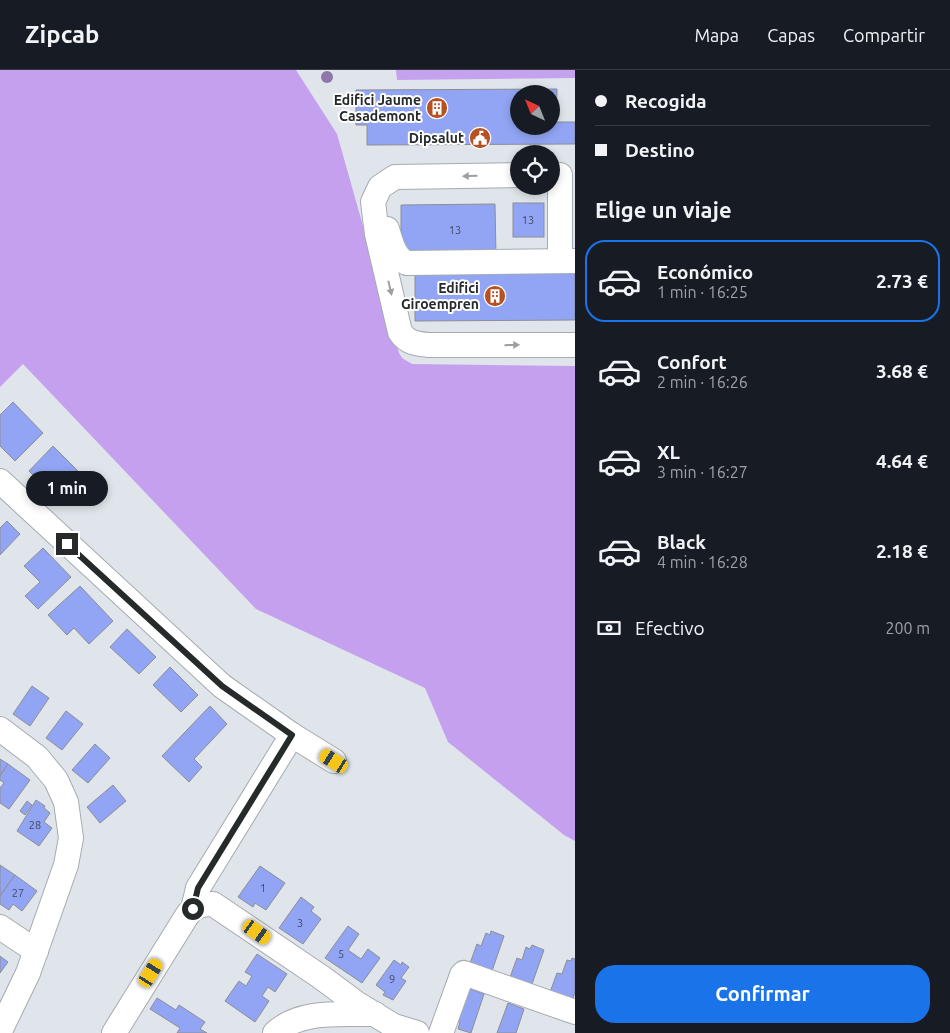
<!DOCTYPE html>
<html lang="es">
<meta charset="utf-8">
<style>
:root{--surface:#171b24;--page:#242831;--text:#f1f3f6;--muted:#9ea1a6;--line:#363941;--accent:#1a73e8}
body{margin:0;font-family:Ubuntu,sans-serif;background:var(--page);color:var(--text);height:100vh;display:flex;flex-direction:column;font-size:19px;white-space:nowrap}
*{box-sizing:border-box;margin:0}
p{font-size:16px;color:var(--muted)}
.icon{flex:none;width:28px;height:28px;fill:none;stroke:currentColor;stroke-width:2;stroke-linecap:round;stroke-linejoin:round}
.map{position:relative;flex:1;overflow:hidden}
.sheet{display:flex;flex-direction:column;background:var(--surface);width:375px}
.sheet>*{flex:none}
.hud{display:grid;align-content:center;height:110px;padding:0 20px;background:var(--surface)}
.needle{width:32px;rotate:317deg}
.buttons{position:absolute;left:510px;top:15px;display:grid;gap:10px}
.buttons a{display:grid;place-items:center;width:50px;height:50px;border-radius:50%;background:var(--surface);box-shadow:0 2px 8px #0003;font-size:25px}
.end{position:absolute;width:22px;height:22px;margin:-11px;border:6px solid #272a2b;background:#fff;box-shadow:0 0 0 2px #fff}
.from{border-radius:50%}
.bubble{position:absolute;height:35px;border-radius:18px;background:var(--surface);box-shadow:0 2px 8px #0003;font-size:16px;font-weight:600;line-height:35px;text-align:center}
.car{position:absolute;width:15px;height:30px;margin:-15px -8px;border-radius:6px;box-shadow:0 0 4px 1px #0007;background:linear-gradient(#f5c518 24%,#345 0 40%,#f5c518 0 76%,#345 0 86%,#f5c518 0)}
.hud b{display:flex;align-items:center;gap:18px;height:48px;font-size:19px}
.hud b+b{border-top:1px solid var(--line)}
.hud i{width:12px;height:12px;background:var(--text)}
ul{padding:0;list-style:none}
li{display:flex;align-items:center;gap:15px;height:82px;margin:0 10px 8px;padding:0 10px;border:2px solid transparent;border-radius:20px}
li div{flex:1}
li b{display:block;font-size:19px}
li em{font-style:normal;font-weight:600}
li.selected{border-color:var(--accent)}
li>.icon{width:45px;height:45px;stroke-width:1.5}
h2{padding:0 20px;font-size:22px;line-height:60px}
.pay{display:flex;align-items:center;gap:12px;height:55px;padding:0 20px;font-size:19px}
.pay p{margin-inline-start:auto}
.button{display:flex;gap:10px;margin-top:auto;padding:10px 20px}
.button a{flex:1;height:58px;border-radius:20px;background:var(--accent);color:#fff;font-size:20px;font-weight:600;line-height:58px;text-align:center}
header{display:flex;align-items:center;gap:30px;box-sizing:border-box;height:70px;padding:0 25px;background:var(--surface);border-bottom:1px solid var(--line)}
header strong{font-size:24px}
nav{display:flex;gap:28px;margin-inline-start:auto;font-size:18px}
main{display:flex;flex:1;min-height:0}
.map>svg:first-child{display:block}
.green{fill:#c5a2ee}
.forest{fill:#c4a0ef}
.building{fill:#91a5f4;stroke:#8d8e94;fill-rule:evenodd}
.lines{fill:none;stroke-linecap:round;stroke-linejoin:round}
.minor-casing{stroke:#a5abaf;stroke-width:26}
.minor{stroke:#fff;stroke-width:24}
.tree{fill:#8f76ab}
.oneway{fill:#9e9fa0}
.route{stroke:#272a2b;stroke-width:6}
.labels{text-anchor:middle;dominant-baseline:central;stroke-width:4;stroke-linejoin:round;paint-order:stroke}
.number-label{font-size:11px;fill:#42495d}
.poi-label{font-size:14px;font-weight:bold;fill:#272a2b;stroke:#fff;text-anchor:end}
</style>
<header>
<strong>Zipcab</strong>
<nav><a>Mapa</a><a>Capas</a><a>Compartir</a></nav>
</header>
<main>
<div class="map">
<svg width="575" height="963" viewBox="0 0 575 963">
<rect width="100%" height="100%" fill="#dfe5ea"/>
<path class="green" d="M396 0H575V8L397 10Z"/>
<path class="forest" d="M0 0H296L337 64 399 283 402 288 412 294 575 296V771L564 765 448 672 425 618 256 539 23 294 0 317Z"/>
<g class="building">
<path d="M557 19 556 52H575V74L367 75V55H356V20ZM519 24H551V56H519Z"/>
<rect x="513" y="133" width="31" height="34"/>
<path d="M495 134 496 186 401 181V135Z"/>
<path d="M575 202V250L415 251V203Z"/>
<path d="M13 332 43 363 15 391 0 376V345Z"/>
<path d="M53 376 80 403 56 428 29 401Z"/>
<path d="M7 451 20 464 0 485V458Z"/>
<path d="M43 478 71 507 38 539 25 526 40 512 24 496Z"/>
<path d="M80 516 113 551 89 574 74 558 67 565 48 545Z"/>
<path d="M127 559 156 587 139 604 110 577Z"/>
<path d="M170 597 198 625 181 642 153 615Z"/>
<path d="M32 616 49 628 30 656 13 644Z"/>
<path d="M210 636 227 654 194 689 202 697 189 712 162 686Z"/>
<path d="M66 641 83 654 62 680 46 668Z"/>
<path d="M95 674 110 688 88 713 72 700Z"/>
<path d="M0 689 8 694 0 706Z"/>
<path d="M8 694 30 710 9 739 0 733V718L4 713 0 710V706Z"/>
<path d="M113 715 126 731 100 753 87 737Z"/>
<path d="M36 730 45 736 44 738 50 743 44 752 52 758 39 776 17 761Z"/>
<path d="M27 731 32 735 25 745 20 741Z"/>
<path d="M0 795 15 805 0 826Z"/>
<path d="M260 796 285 813 266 840 255 833 253 837 238 827Z"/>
<path d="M15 805 37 821 22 841 13 834 9 840 0 834V826Z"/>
<path d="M301 827 314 837 311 841 321 849 303 874 279 858Z"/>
<path d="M348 856 359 864 348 880 361 889 368 879 380 888 362 913 325 888Z"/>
<path d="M491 861 504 866 492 901 469 896 477 874 481 876 486 863 490 865Z"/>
<path d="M532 875 544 880 532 914 509 910 517 888 522 890 526 877 530 879Z"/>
<path d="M257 884 287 904 275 922 268 917 262 926 269 931 255 952 225 931 239 911 246 916 252 906 245 902Z"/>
<path d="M0 886 8 892 0 903Z"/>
<path d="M572 888 575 889V922L573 929 549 925 557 903 562 904 567 890 571 891Z"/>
<path d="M394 890 401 895 402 892 409 897 401 908 406 911 393 930 383 925 385 922 376 915Z"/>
<path d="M468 918 484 924 471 963 458 959 460 952 456 951Z"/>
<path d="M157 928 176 940 179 935 205 952 200 959 207 963H177L180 958 150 939Z"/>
<path d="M508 933 524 939 516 963H497Z"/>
</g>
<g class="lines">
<g class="minor-casing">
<g id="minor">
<path d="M519 105 395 107 380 117 373 132 377 164 400 262C407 273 417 274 429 275H575"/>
<path d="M560 105V181"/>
<path d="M387 159C391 171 394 188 407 193L575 191"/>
<path d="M0 411 222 616 292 665 334 691"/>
<path d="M0 659 37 687 56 710 66 732 71 768 66 795 28 903 0 961"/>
<path d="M193 839 198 818 292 665"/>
<path d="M0 857 36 881"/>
<path d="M114 963 188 844C196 836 202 834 213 834L321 907 356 933 394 956 417 963"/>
<path d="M275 963C301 939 342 945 375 944"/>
<path d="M441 963 462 905 464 903 575 942"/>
</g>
</g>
<use href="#minor" class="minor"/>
</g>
<circle class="tree" cx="327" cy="7" r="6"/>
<defs><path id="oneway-solid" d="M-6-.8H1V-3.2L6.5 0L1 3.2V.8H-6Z" transform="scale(1.25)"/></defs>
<g class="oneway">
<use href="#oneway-solid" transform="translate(470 106) rotate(179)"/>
<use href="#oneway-solid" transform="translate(390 218) rotate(77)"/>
<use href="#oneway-solid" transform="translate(512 275) rotate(-1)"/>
</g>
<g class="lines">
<path class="route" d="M67 474 222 616 292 665 198 818 193 839"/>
</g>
<defs>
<g id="building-disc" transform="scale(1.125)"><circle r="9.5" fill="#b65122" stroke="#fff"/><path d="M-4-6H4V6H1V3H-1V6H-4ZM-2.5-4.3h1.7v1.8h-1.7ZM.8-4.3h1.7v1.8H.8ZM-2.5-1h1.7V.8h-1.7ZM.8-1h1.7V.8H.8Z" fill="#fff"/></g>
<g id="civic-disc" transform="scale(1.125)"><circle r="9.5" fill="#b65122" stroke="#fff"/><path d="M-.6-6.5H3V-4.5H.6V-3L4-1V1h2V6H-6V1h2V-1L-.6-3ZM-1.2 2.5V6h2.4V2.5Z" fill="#fff"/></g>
</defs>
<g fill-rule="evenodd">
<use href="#building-disc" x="437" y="38"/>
<use href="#civic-disc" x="480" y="68"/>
<use href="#building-disc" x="495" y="226"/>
</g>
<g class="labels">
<g class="number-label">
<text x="528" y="150">13</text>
<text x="455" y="160">13</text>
<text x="35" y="755">28</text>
<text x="263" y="818">1</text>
<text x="18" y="823">27</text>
<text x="300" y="853">3</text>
<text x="341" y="884">5</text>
<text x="392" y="909">9</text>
</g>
<g class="poi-label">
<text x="421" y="30">Edifici Jaume<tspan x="421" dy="16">Casademont</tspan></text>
<text x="464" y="68">Dipsalut</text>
<text x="479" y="218">Edifici<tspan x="479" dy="16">Giroempren</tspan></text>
</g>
</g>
</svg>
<div class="buttons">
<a><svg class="needle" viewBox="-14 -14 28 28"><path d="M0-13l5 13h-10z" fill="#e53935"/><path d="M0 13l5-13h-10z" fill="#9ea1a6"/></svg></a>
<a><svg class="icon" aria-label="locate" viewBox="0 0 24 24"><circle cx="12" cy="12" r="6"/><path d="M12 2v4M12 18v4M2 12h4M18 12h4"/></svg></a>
</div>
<i class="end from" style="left:193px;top:839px"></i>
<i class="end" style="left:67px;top:474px"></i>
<div class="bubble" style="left:26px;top:401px;width:82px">1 min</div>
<i class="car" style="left:334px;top:691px;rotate:302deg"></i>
<i class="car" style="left:257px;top:862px;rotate:125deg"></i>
<i class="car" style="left:151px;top:903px;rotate:32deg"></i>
</div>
<section class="sheet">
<div class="hud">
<b><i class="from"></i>Recogida</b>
<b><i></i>Destino</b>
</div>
<h2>Elige un viaje</h2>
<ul>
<li class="selected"><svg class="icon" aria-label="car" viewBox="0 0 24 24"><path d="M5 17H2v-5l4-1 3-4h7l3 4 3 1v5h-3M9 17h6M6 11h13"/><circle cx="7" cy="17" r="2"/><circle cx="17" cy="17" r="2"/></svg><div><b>Económico</b><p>1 min · 16:25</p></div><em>2.73 €</em></li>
<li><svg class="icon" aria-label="car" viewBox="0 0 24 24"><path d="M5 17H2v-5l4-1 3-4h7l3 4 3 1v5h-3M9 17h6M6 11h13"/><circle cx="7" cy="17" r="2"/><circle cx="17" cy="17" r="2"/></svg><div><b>Confort</b><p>2 min · 16:26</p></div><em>3.68 €</em></li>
<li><svg class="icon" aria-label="car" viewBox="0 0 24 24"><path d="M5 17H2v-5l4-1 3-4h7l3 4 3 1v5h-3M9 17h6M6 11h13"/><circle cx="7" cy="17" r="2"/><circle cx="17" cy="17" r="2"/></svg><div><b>XL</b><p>3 min · 16:27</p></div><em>4.64 €</em></li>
<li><svg class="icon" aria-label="car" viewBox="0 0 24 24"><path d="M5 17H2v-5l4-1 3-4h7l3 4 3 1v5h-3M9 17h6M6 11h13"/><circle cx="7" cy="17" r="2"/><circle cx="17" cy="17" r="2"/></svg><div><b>Black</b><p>4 min · 16:28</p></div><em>2.18 €</em></li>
</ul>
<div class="pay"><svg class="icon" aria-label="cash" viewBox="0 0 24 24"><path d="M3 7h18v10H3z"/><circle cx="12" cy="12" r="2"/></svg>Efectivo<p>200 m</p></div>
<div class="button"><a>Confirmar</a></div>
</section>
</main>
